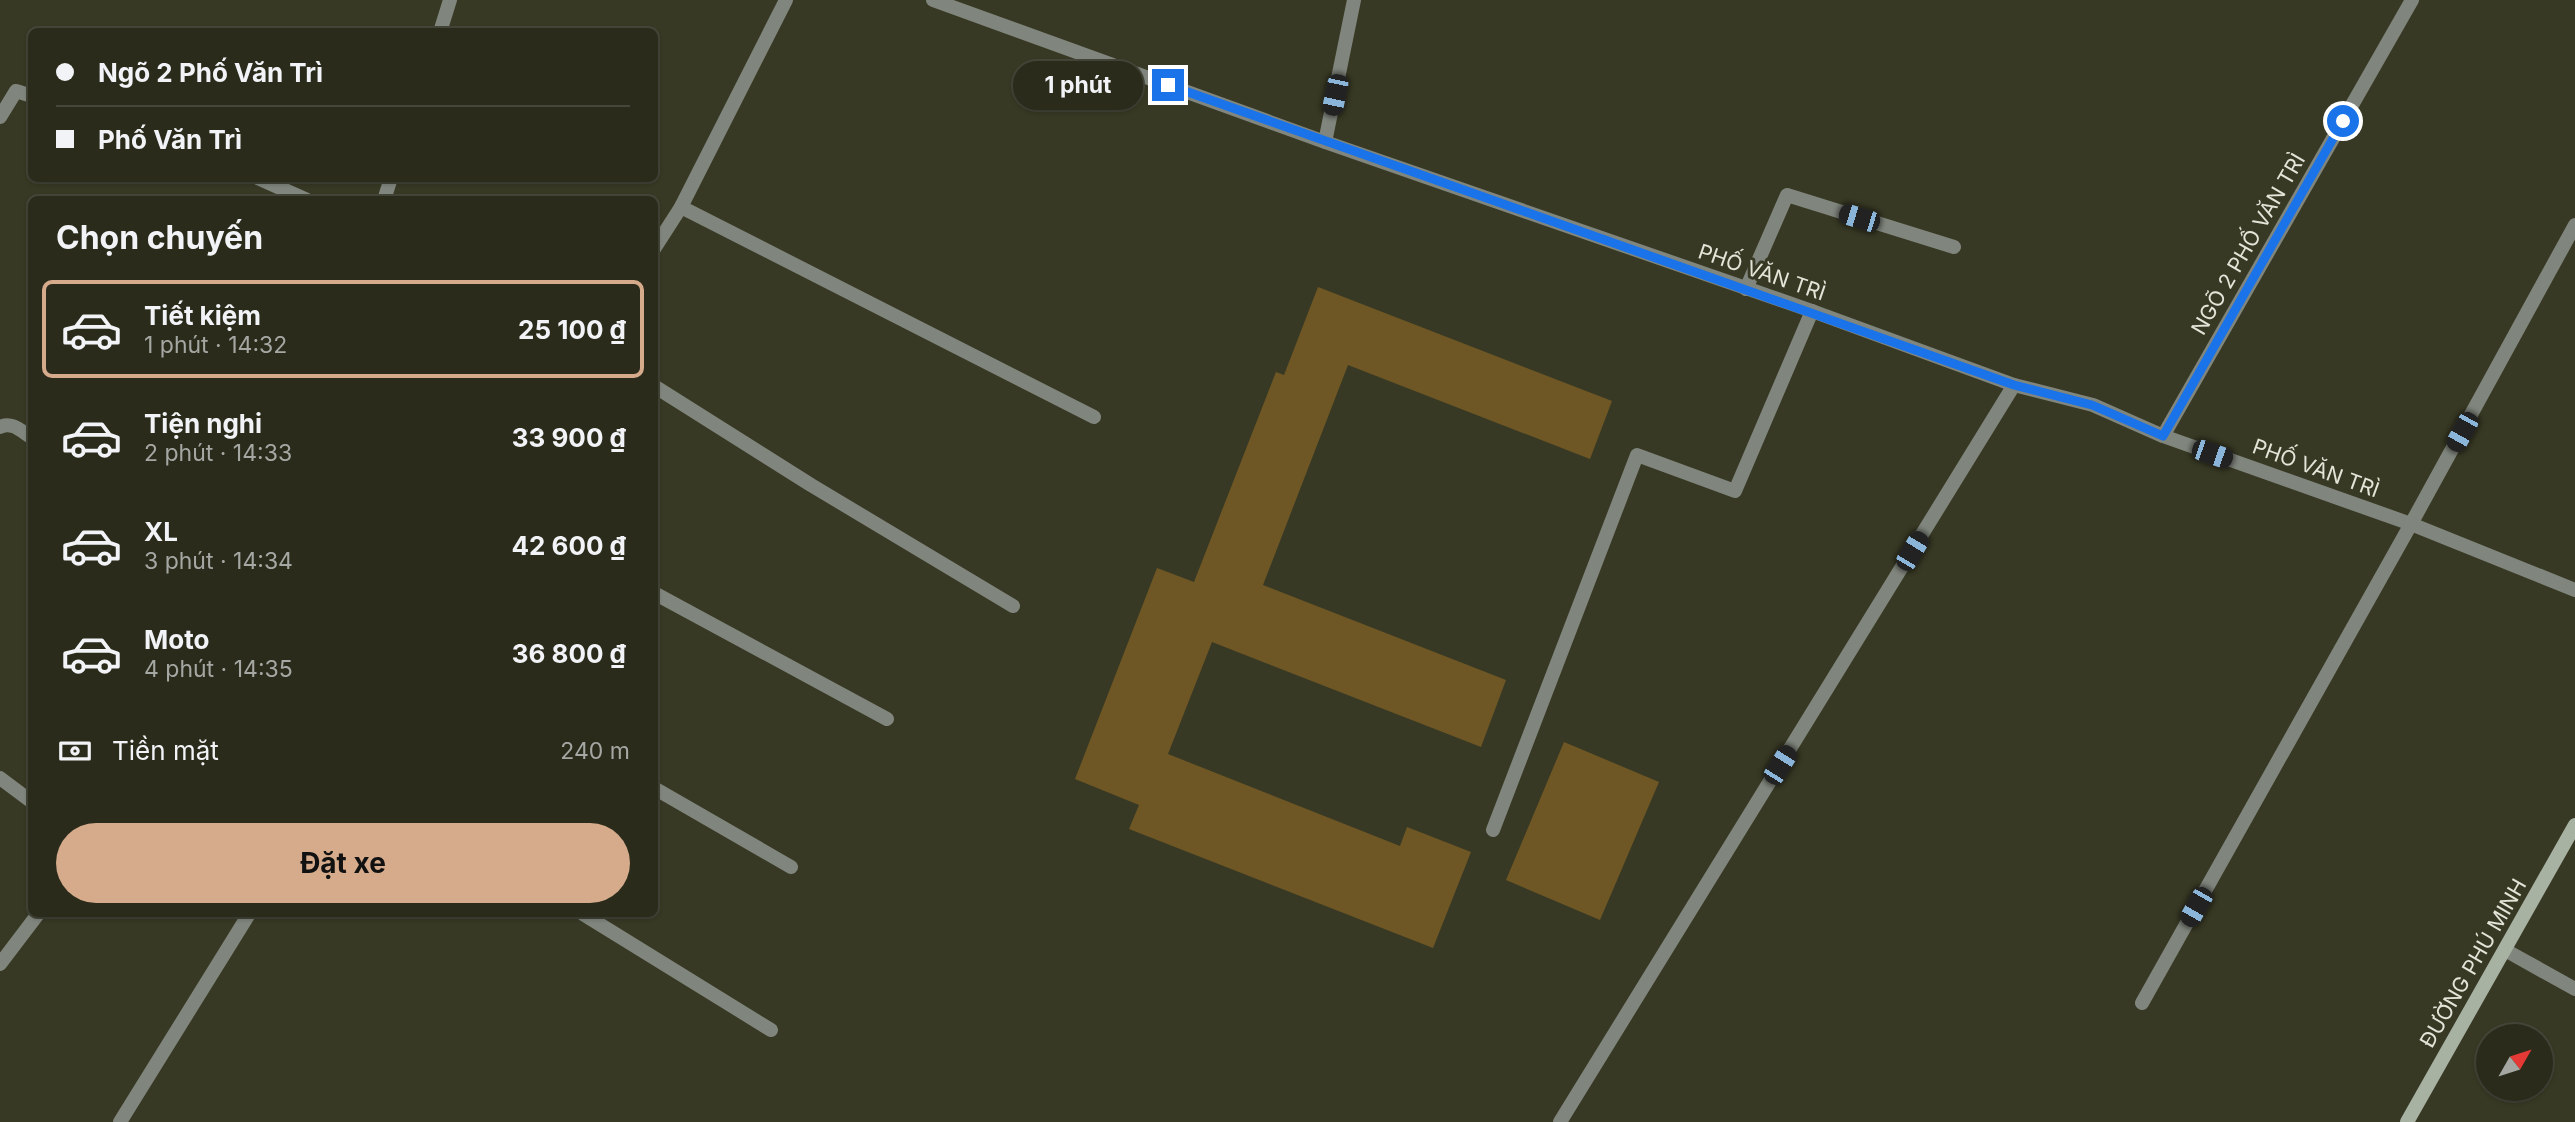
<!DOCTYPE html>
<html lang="vi">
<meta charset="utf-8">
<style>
:root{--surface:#2a2b1b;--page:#363728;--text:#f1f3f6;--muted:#a5a7a3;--line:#46473a;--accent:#d6ab8b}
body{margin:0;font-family:Inter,sans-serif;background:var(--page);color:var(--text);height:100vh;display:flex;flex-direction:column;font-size:26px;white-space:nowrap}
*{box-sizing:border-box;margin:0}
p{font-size:23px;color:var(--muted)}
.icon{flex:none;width:38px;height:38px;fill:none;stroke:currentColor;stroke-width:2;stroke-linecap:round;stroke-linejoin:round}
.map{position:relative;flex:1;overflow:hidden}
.details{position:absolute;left:28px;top:196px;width:630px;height:721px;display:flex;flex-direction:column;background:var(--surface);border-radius:10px;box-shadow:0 2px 5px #0004,0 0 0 2px var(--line)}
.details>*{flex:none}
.banner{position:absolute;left:28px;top:28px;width:630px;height:154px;border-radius:10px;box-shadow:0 2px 5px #0004,0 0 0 2px var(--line);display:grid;align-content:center;height:154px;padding:0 28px;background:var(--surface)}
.needle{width:46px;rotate:51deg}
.fabs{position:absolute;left:2476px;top:1024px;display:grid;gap:14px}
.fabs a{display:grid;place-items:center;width:77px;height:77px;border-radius:50%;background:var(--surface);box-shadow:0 2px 5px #0004,0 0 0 2px var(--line);font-size:35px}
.end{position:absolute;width:32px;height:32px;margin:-16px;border:9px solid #1a73e8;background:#fff;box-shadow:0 0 0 4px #fff}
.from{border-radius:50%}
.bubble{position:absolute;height:49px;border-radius:24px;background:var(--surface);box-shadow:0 2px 5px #0004,0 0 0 2px var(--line);font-size:23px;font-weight:700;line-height:49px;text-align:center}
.car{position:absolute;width:21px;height:42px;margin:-21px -10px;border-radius:9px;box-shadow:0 0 5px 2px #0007;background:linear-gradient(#222 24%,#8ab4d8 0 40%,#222 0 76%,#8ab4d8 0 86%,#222 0)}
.banner b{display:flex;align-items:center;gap:24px;height:66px;font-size:26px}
.banner b+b{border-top:2px solid var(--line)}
.banner i{width:18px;height:18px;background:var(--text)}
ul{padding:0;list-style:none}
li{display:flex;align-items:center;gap:21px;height:98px;margin:0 14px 10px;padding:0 14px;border:4px solid transparent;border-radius:10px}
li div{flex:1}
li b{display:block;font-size:26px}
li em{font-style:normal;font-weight:700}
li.selected{border-color:var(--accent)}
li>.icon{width:63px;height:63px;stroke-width:1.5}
h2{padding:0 28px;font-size:32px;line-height:84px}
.pay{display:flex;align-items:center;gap:18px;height:77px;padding:0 28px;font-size:26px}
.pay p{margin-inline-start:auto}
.cta{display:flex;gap:14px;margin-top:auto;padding:14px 28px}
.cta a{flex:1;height:80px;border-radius:42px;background:var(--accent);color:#111;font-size:28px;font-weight:700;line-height:80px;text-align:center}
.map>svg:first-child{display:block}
.building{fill:#6e5725}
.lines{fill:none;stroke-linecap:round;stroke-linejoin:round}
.lane{stroke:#80867d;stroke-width:14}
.street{stroke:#80867d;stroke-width:14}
.secondary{stroke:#a8b2a3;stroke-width:14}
.route{stroke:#1a73e8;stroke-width:9}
.labels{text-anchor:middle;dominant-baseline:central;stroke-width:6;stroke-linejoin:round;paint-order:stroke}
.street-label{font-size:21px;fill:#e4e5d8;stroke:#383924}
</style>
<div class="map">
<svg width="2575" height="1122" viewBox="0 0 2575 1122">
<rect width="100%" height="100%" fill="#383924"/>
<g class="building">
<path d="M1318 287 1612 401 1590 459 1348 365 1263 585 1506 680 1481 747 1212 642 1168 754 1400 846 1407 827 1471 852 1433 948 1129 829 1139 805 1075 779 1157 568 1194 582 1276 372 1284 375Z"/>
<path d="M1564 742 1659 782 1600 920 1506 880Z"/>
</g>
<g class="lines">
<g class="lane">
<path d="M1493 830 1637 455 1735 491 1812 311"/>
<path d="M2505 950 2575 989"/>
<path d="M1560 1122 2014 385"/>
</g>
<g class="street">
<path d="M933 0 1325 142 1812 311 2014 385 2093 405 2163 436 2411 524 2575 590"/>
<path d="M440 32 450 0"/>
<path d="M0 117 16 91 32 96"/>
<path d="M1325 142 1354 0"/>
<path d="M258 178 307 200"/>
<path d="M384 200 391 178"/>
<path d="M681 207 1094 417"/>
<path d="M654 249 681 207 786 0"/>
<path d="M1746 289 1787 195 1954 247"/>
<path d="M654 386 811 485 1013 606"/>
<path d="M0 427C12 421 21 431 32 438"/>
<path d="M2163 436 2412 0"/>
<path d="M654 593 887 719"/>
<path d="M0 778 32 802"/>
<path d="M654 788 791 867"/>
<path d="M583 914 771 1030"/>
<path d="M0 964 38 914"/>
<path d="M2142 1003 2411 524 2575 225"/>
<path d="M120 1122 249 914"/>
</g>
<path class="secondary" d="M2407 1122 2575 825"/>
</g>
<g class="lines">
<path class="route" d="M1168 85 2014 385 2092 405 2163 436 2343 121"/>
</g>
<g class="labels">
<g class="street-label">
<text transform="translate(2248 244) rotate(-60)">NGÕ 2 PHỐ VĂN TRÌ</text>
<text transform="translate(1762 272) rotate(19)">PHỐ VĂN TRÌ</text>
<text transform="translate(2316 468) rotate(20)">PHỐ VĂN TRÌ</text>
<text transform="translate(2473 963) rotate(-60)">ĐƯỜNG PHÚ MINH</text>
</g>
</g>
</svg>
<div class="fabs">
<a><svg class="needle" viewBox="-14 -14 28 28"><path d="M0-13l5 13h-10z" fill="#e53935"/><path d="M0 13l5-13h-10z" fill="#a5a7a3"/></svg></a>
</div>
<i class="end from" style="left:2343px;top:121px"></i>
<i class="end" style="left:1168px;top:85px"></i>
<div class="bubble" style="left:1013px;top:61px;width:130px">1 phút</div>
<i class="car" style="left:1335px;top:95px;rotate:192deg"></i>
<i class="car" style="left:1859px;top:218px;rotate:287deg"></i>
<i class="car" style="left:2462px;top:432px;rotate:209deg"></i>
<i class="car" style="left:2212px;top:454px;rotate:109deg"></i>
<i class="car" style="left:1912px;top:551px;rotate:31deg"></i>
<i class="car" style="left:1780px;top:765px;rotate:32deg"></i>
<i class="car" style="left:2196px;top:907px;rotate:210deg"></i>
<div class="banner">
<b><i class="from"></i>Ngõ 2 Phố Văn Trì</b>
<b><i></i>Phố Văn Trì</b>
</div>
<section class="details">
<h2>Chọn chuyến</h2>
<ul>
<li class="selected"><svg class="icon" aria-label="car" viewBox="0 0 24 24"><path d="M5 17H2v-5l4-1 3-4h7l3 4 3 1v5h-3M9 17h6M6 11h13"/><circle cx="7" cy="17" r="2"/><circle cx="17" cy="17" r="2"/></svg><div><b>Tiết kiệm</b><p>1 phút · 14:32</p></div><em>25 100 ₫</em></li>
<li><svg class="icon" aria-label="car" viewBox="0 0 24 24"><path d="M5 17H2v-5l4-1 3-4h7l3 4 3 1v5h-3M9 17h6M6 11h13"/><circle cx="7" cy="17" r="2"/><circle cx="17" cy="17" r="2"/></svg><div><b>Tiện nghi</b><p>2 phút · 14:33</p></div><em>33 900 ₫</em></li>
<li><svg class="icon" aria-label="car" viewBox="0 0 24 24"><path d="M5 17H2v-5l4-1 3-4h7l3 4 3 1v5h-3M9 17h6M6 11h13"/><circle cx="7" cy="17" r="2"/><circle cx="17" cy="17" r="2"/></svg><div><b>XL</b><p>3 phút · 14:34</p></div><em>42 600 ₫</em></li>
<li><svg class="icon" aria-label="car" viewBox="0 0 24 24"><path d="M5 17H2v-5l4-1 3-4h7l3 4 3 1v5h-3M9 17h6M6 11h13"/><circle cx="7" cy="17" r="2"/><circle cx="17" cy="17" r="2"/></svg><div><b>Moto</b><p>4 phút · 14:35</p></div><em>36 800 ₫</em></li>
</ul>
<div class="pay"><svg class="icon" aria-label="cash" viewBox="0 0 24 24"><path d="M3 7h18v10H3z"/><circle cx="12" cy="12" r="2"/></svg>Tiền mặt<p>240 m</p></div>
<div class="cta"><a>Đặt xe</a></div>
</section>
</div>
